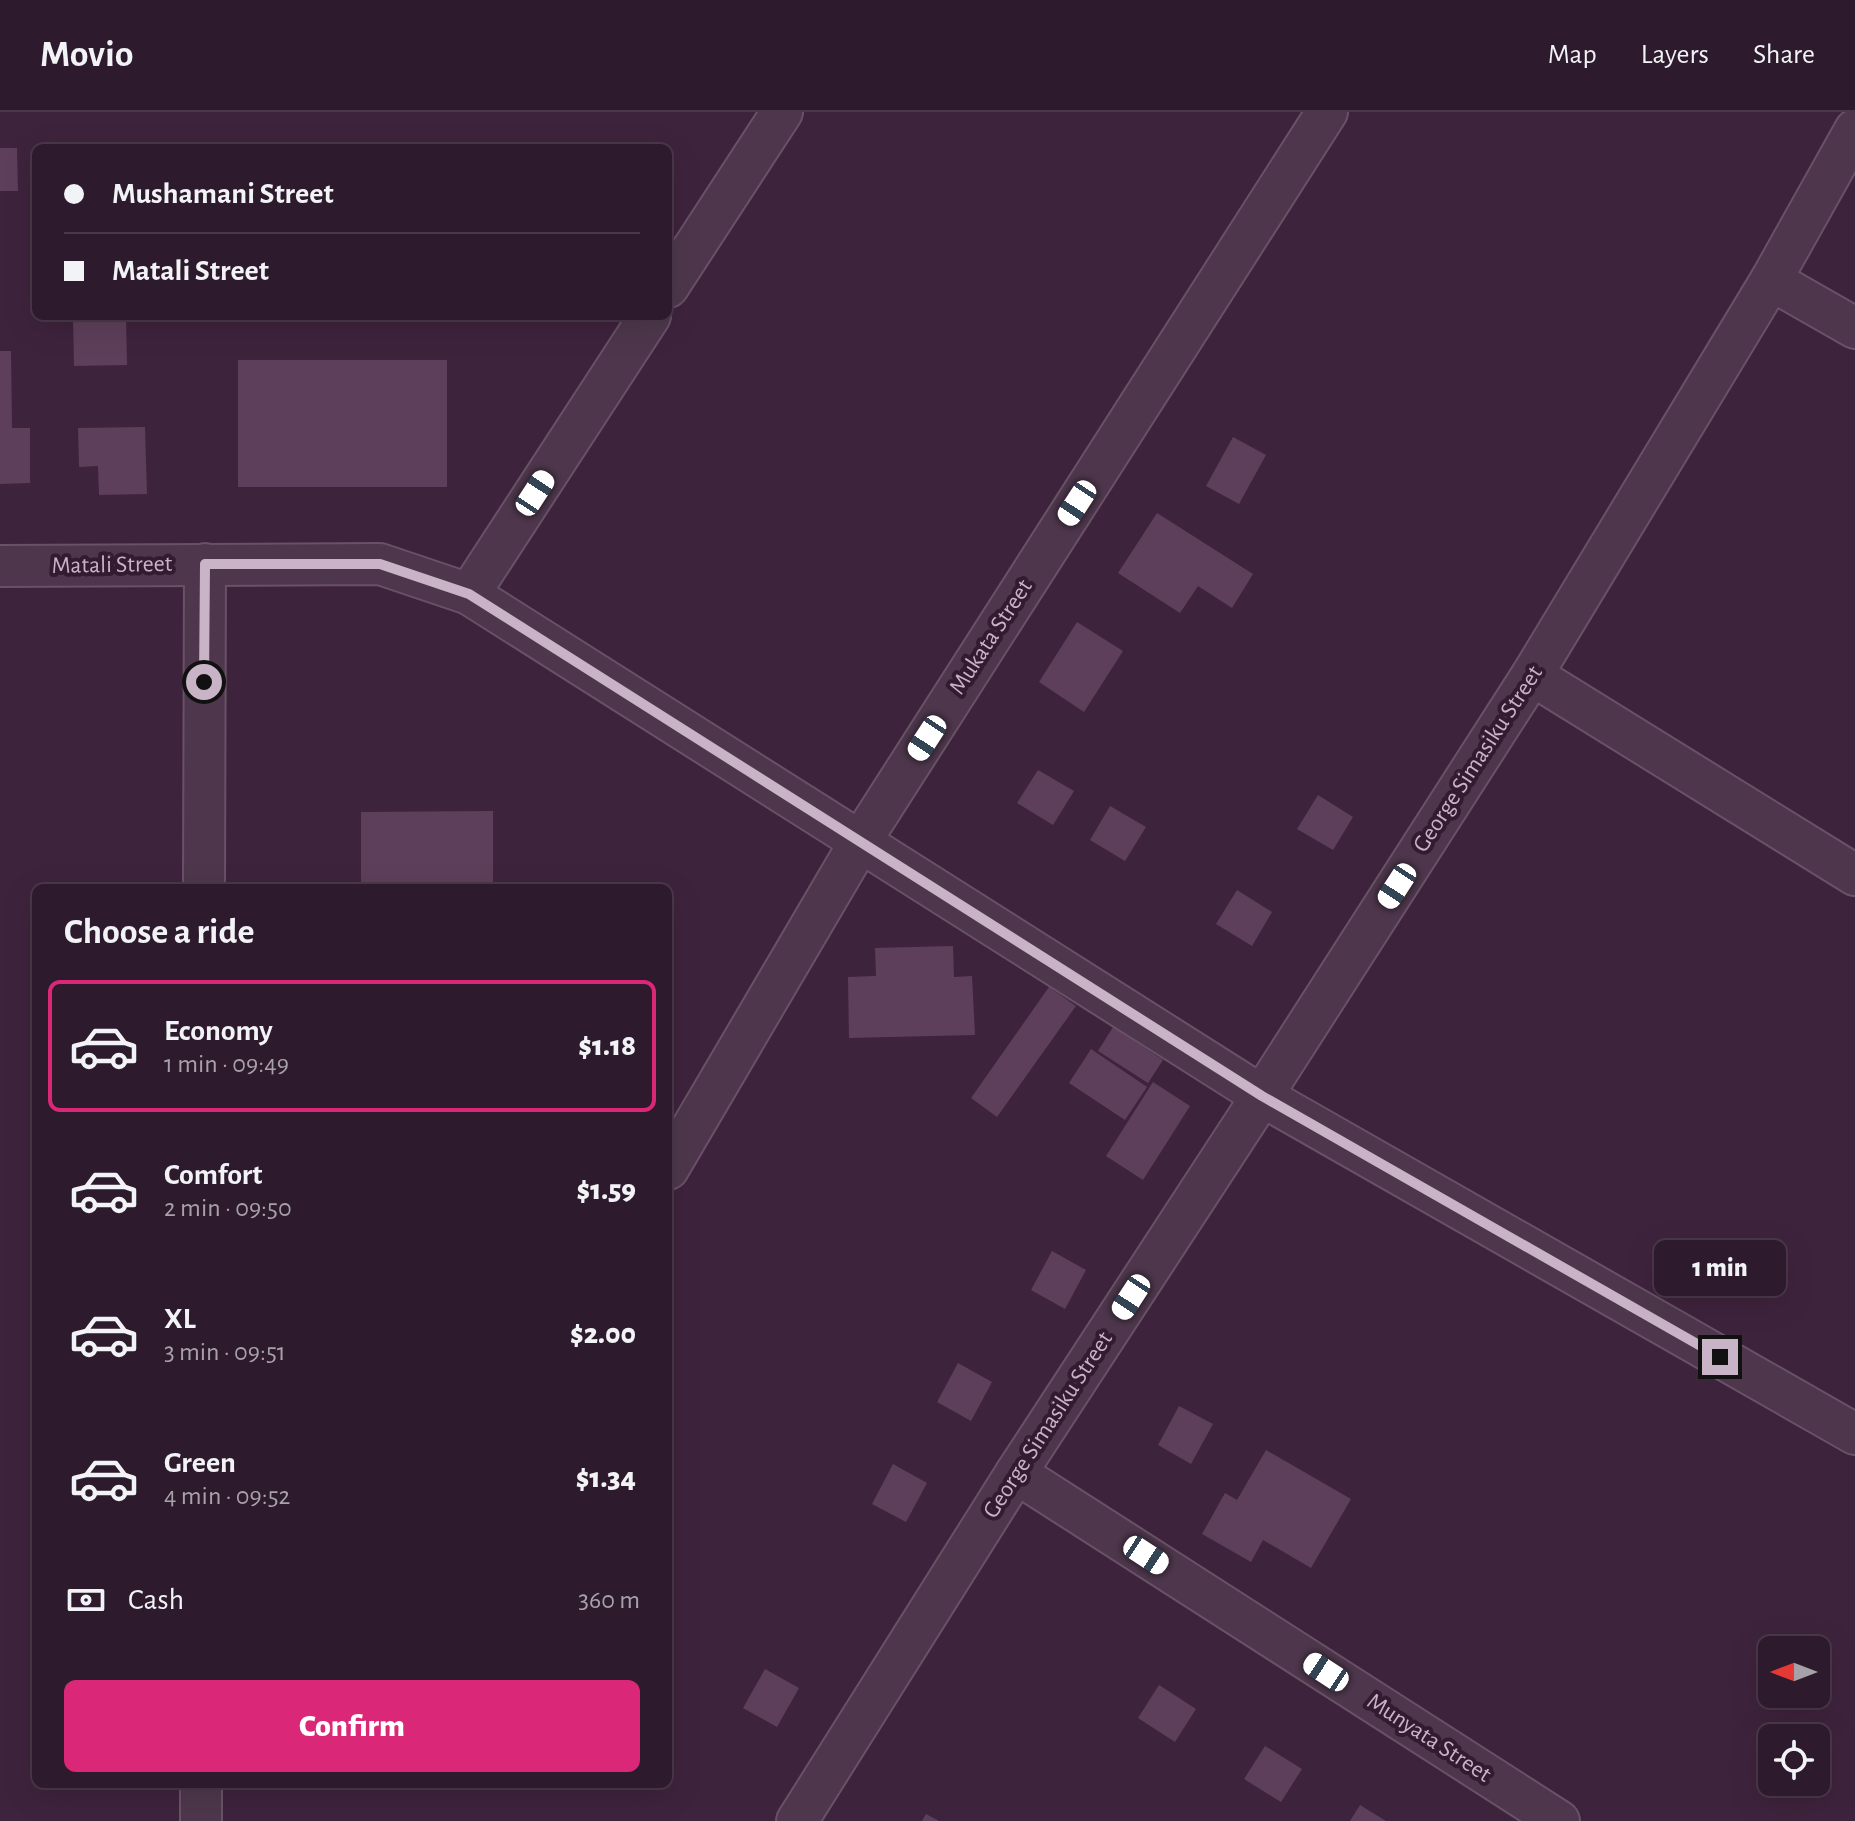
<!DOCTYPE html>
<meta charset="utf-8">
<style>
:root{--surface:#2e1a2d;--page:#362335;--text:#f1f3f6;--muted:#a7a1aa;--line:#493849;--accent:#db2777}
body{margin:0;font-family:"Alegreya Sans",sans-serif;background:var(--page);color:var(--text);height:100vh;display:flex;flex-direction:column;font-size:30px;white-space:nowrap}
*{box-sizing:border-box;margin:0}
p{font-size:26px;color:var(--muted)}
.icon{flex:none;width:44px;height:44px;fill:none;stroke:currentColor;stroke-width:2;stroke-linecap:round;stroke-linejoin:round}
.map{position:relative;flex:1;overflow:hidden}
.drawer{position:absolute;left:32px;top:772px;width:640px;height:904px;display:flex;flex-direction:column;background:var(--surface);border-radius:12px;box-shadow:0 8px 32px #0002,0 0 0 2px var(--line)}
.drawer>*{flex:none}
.banner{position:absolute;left:32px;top:32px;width:640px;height:176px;border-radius:12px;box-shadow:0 8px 32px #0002,0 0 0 2px var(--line);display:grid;align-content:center;height:176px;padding:0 32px;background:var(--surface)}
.needle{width:52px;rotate:270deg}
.fabs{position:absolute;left:1758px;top:1524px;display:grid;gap:16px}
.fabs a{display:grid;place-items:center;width:72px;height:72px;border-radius:12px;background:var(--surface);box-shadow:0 8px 32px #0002,0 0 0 2px var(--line);font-size:40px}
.end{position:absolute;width:36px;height:36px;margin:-18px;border:10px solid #c9b3c7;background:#111;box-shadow:0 0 0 4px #111}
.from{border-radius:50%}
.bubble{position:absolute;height:56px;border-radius:12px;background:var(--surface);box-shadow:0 8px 32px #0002,0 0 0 2px var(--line);font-size:26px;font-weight:800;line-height:56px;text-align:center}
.car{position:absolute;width:24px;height:48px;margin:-24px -12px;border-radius:10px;box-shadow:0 0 6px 2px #0007;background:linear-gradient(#fff 24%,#345 0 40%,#fff 0 76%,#345 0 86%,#fff 0)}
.banner b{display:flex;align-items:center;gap:28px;height:76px;font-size:30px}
.banner b+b{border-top:2px solid var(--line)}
.banner i{width:20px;height:20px;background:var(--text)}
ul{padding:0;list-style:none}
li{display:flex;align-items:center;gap:24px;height:132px;margin:0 16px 12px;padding:0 16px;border:4px solid transparent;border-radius:12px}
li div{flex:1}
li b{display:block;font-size:30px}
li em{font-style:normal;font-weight:800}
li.active{border-color:var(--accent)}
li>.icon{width:72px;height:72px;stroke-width:1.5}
h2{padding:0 32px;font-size:36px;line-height:96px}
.pay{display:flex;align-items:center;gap:20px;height:88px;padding:0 32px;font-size:30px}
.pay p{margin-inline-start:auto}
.primary-button{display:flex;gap:16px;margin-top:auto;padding:16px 32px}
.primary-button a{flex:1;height:92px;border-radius:12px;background:var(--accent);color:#fff;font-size:32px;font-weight:800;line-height:92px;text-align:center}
header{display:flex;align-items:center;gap:48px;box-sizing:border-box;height:112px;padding:0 40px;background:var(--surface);border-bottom:2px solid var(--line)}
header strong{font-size:38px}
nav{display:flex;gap:44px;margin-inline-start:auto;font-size:28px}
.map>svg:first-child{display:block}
.building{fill:#5e3f5b}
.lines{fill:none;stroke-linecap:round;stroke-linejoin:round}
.street-casing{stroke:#695267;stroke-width:44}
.street{stroke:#4e374c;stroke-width:40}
.route{stroke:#c9b3c7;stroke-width:10}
.labels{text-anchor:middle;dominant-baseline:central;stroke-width:8;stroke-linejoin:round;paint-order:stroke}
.street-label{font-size:24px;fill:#c9b3c7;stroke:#331c31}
</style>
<header>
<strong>Movio</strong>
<nav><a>Map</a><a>Layers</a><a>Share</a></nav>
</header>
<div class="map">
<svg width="1855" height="1709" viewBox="0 0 1855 1709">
<rect width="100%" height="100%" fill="#3e233c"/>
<g class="building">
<path d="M0 36H17L18 79H0Z"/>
<path d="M73 205H126L127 253 74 254Z"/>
<path d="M0 239H11L12 316H30V371L0 372Z"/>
<rect x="238" y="248" width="209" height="127"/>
<path d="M145 315 147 382 99 383 98 354 79 355 78 316Z"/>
<path d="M1233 325 1266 343 1239 392 1206 374Z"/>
<path d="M1157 401 1253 462 1232 496 1198 474 1180 501 1118 461Z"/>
<path d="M1077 510 1123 539 1084 600 1039 570Z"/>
<path d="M1038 658 1074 679 1053 713 1017 691Z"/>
<path d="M1318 683 1353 705 1333 738 1297 717Z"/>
<path d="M1110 694 1146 715 1125 749 1090 728Z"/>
<path d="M493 699V776H361V700Z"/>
<path d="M1237 778 1272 800 1252 834 1216 812Z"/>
<path d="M953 834 954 865 972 864 975 923 849 926 848 865 876 864 875 836Z"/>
<path d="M1049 875 1076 894 997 1005 971 986Z"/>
<path d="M1113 915 1163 948 1148 971 1098 939Z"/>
<path d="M1091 937 1147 975 1125 1008 1069 971Z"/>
<path d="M1153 970 1190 994 1143 1068 1106 1044Z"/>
<path d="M1052 1139 1086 1158 1065 1197 1031 1178Z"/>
<path d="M958 1251 992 1270 971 1309 937 1290Z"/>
<path d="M1179 1294 1213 1312 1191 1352 1158 1333Z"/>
<path d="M1266 1338 1351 1387 1311 1456 1263 1428 1251 1450 1202 1422 1225 1381 1237 1388Z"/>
<path d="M893 1352 927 1371 906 1410 872 1392Z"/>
<path d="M765 1557 799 1576 777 1615 743 1596Z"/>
<path d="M1159 1573 1196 1597 1175 1630 1138 1606Z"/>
<path d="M1265 1634 1302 1657 1281 1690 1244 1667Z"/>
<path d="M1360 1693 1386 1709H1350Z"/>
<path d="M926 1702 939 1709H922Z"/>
</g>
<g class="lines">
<g class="street-casing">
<g id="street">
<path d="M1771 168 1855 216"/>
<path d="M668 175 782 0"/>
<path d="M0 454 380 452 469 482 1262 984 1855 1322"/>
<path d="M469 482 650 204"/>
<path d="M1532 563 1855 763"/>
<path d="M204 776 205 452"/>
<path d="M668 1057 860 730 1327 0"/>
<path d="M1016 1361 1559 1709"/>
<path d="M201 1709V1672"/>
<path d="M797 1709 1016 1361 1262 984 1532 563 1771 168 1855 18"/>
</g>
</g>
<use href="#street" class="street"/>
</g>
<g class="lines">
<path class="route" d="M204 570 205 452H380L469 482 1262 984 1720 1245"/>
</g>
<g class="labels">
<g class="street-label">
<text transform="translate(112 453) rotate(-1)">Matali Street</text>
<text transform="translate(991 525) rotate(-57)">Mukata Street</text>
<text transform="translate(1478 647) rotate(-57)">George Simasiku Street</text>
<text transform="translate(1048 1313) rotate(-57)">George Simasiku Street</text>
<text transform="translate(1429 1626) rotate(33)">Munyata Street</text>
</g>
</g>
</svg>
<div class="fabs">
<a><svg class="needle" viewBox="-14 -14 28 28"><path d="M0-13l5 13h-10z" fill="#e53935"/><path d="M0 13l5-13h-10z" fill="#a7a1aa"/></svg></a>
<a><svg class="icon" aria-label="locate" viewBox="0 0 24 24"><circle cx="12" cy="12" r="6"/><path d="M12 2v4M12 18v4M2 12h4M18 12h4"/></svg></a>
</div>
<i class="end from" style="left:204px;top:570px"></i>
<i class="end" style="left:1720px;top:1245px"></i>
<div class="bubble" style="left:1654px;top:1128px;width:132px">1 min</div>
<i class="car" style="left:535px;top:381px;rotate:33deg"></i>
<i class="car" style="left:1077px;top:391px;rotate:213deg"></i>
<i class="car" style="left:927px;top:626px;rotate:213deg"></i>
<i class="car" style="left:1397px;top:774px;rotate:213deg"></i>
<i class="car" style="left:1131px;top:1185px;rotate:213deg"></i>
<i class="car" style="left:1146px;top:1443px;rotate:123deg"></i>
<i class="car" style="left:1326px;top:1560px;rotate:303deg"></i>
<div class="banner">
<b><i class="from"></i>Mushamani Street</b>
<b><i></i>Matali Street</b>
</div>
<section class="drawer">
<h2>Choose a ride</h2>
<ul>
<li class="active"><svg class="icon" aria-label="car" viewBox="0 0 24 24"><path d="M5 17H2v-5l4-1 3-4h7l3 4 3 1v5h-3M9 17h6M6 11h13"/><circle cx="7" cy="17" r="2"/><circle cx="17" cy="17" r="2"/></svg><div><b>Economy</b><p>1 min · 09:49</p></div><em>$1.18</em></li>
<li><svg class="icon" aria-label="car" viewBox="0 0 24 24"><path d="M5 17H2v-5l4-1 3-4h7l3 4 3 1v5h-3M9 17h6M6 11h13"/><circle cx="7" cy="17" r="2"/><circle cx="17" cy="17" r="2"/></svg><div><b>Comfort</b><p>2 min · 09:50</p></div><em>$1.59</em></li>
<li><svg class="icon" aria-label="car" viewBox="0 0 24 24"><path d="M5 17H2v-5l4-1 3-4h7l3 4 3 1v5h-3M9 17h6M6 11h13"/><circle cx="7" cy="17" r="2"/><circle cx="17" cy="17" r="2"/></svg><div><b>XL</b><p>3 min · 09:51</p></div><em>$2.00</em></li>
<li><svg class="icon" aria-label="car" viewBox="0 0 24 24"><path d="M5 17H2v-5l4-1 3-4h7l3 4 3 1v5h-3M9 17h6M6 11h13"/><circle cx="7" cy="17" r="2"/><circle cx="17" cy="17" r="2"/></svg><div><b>Green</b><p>4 min · 09:52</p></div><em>$1.34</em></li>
</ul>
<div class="pay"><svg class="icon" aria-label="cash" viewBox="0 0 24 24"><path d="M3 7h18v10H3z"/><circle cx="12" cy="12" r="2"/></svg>Cash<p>360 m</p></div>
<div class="primary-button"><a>Confirm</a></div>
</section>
</div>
